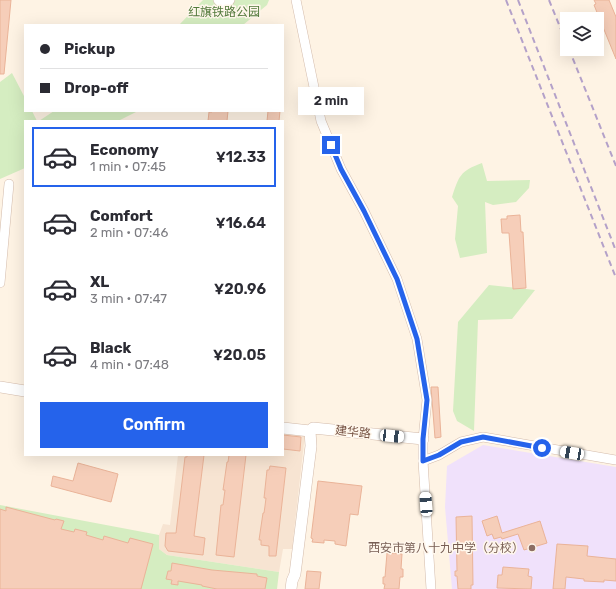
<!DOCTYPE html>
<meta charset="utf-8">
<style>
:root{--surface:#fff;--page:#f2f2f3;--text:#2b2b33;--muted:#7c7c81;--line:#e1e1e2;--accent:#2563eb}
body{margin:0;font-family:Rubik,"Noto Sans SC",sans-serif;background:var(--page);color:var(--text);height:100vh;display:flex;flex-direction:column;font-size:15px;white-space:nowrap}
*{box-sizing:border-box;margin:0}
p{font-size:13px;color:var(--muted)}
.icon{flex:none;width:22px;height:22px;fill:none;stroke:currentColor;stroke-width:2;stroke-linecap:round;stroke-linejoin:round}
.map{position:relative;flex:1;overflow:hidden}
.drawer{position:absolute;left:24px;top:120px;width:260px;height:336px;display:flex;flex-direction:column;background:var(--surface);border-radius:0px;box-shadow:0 4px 16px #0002}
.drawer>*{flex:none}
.hud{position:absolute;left:24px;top:24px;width:260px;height:88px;border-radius:0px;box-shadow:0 4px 16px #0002;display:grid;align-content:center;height:88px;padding:0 16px;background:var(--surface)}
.buttons{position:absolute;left:560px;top:12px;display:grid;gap:8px}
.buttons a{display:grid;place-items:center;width:44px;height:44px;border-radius:0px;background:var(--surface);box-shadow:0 4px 16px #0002;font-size:20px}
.end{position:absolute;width:18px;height:18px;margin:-9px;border:5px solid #2563eb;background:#fff;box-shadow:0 0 0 2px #fff}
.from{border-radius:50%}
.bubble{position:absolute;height:28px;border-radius:0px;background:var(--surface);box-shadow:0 4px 16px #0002;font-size:13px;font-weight:600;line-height:28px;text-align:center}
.car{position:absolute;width:12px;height:24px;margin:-12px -6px;border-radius:5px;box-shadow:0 0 3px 1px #0007;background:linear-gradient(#fff 24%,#345 0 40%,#fff 0 76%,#345 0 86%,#fff 0)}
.hud b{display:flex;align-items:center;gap:14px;height:38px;font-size:15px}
.hud b+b{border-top:1px solid var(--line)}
.hud i{width:10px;height:10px;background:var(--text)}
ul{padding:7px 0 0;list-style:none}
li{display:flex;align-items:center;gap:12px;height:60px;margin:0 8px 6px;padding:0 8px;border:2px solid transparent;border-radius:0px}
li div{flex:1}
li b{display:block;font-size:15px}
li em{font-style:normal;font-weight:600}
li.on{border-color:var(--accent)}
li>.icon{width:36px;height:36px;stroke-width:1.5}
.button{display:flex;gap:8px;margin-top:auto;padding:8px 16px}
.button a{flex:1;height:46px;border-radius:0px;background:var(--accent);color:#fff;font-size:16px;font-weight:600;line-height:46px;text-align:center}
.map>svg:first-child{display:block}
.residential{fill:#f7e4d2}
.education{fill:#f0e1fb}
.green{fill:#d5edc1}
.building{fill:#f6ceb9;stroke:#eab398}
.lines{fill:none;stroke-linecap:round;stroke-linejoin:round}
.minor-casing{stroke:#d3bbab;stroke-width:10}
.tertiary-casing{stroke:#d3bbab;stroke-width:12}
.minor{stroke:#fff;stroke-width:9}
.tertiary{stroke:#fff;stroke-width:11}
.rail{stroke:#b4a1c9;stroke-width:2;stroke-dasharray:6 4;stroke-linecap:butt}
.route{stroke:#2563eb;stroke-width:5}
.education-dot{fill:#8d6e63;stroke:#fff7ec;stroke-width:1.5}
.labels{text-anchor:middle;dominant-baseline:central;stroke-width:3;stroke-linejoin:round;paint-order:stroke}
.park-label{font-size:12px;fill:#527a3b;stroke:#fff7ec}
.street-label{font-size:12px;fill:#795647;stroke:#fff7ec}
.education-label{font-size:12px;fill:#785e54;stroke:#fff7ec;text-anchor:end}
</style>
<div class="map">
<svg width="616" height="589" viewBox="0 0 616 589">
<rect width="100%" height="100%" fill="#fef3e4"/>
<path class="residential" d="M283 431 305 434 292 549H283L279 572 167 555 159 549V535L163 524 170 525 178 455H283Z"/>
<path class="education" d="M483 445 616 467V589H452L445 507 447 466Z"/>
<g class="green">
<path d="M203 0H269L267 5 243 25H179Z"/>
<path d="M12 73 25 98V111H32L37 121H25V168L0 179V82Z"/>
<path d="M54 111H138L118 121H39Z"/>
<path d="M482 163 487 181 530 180 529 188 516 202 493 205 485 202 487 253 460 258 455 239 458 206 452 197C459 176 460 171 482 163Z"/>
<path d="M489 285 535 290 512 319 478 320 474 431 457 421 453 411 458 322Z"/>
<path d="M0 505 159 535V549L167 555 279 572 277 589H0Z"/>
</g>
<g class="building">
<path d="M0 0H11L4 74H0Z"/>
<path d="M594 0H609L616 17V59L594 5 596 4Z"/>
<path d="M212 111H228L227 121H208L209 112H212Z"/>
<path d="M268 111H280L279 121H267Z"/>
<path d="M520 215 521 232H523L526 288 513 289 509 233H502L501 219H507V216Z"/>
<path d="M431 387H438L441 437 435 438Z"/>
<path d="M283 435 301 437 300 451 283 449Z"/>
<path d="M187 455H204L194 536 205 538 203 555 168 551 165 546 166 533H176L185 457H187Z"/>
<path d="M229 455H246L234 557 216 555 221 505H223L225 490H223L227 462H228Z"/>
<path d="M78 463 118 474 111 502 51 486 53 476 73 481Z"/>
<path d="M270 466 286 468 276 556H269V546L261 545V540H259L263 513H264L265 506 266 498H264L267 470H269Z"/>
<path d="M318 481 362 486 358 515 350 514V515L346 546 335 544V541L324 540V543L312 542 313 539 311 538Z"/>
<path d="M6 507 55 520 56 519 64 521 61 529 74 532 75 529 87 532 86 535 103 540 104 536 128 543 130 538 153 544 141 589H0V509L6 511Z"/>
<path d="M472 516 473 585H471V589H458L457 576H455V571H457L456 517Z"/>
<path d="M497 516 502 533 540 521 547 543 524 550 518 534 502 539 501 537 494 539 492 534 487 536 482 521Z"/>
<path d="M557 544 588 546 587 556 616 559V581L604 580V582L584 581V579L566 577 565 589H553Z"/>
<path d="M387 553 402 554 401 569H403V577H400L399 589H384L385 584H383V577H385Z"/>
<path d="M172 563 212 570 257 574V576L267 578 265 589H217L202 586V585L178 581V585L171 584 172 580 166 579 168 571H171Z"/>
<path d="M503 567 529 569 528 576 532 577 531 589 497 588 498 575H502Z"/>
<path d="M307 571 321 572 319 589H305Z"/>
</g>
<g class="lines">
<g class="minor-casing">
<g id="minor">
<path d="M218 0 225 7 230 0"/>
<path d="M296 0 321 121 341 169 364 211 397 279 417 339 427 400 423 439V461L431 589"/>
<path d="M0 283 9 184"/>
<path d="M423 461 439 455 461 442 483 437 616 460"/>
</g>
</g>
<g class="tertiary-casing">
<g id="tertiary">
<path d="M0 387 25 391"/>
<path d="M283 428 310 431 313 428 423 439"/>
<path d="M291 589 292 581 295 574 311 446 310 431"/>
</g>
</g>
<use href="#minor" class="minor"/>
<use href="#tertiary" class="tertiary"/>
<g class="rail">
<path d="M506 0 616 278"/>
<path d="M518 0 616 251"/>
<path d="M549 0 567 44"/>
<path d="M569 49 616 166"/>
</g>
</g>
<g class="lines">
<path class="route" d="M331 145 341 169 364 211 397 279 417 339 427 400 423 439V461L439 455 461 442 483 437 542 448"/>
</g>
<circle class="education-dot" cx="532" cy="548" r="4"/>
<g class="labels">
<g class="park-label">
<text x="224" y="12">红旗铁路公园</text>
</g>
<g class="street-label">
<text transform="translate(353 432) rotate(6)">建华路</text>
</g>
<g class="education-label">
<text x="524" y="548">西安市第八十九中学（分校）</text>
</g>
</g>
</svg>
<div class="buttons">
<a><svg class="icon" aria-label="layers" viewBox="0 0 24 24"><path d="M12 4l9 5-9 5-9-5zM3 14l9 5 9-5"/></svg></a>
</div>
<i class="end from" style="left:542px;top:448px"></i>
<i class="end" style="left:331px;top:145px"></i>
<div class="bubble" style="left:298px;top:87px;width:66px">2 min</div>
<i class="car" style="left:392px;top:436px;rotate:96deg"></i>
<i class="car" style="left:572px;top:453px;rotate:280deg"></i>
<i class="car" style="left:426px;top:504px;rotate:356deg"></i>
<div class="hud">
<b><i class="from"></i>Pickup</b>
<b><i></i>Drop-off</b>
</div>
<section class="drawer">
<ul>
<li class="on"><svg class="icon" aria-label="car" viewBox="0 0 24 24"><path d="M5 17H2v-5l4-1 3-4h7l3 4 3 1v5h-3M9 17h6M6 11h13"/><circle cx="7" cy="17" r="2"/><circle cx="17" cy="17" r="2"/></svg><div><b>Economy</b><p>1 min · 07:45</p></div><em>¥12.33</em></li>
<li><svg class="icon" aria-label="car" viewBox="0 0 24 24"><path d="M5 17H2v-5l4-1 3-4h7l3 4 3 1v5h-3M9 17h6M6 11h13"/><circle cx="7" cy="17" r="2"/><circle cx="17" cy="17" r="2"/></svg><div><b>Comfort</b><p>2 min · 07:46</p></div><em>¥16.64</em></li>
<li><svg class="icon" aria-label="car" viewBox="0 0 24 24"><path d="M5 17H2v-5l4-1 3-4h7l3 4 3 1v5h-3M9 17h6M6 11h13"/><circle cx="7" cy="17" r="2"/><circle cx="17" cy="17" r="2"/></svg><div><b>XL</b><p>3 min · 07:47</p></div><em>¥20.96</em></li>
<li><svg class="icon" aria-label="car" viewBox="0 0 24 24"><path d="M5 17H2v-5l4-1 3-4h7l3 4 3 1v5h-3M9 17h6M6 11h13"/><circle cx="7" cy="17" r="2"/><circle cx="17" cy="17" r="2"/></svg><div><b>Black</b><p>4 min · 07:48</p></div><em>¥20.05</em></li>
</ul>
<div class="button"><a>Confirm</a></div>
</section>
</div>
